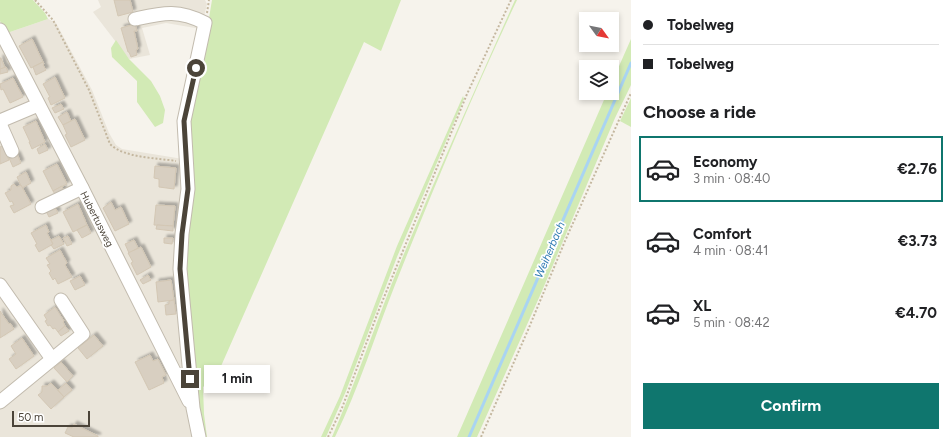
<!DOCTYPE html>
<meta charset="utf-8">
<style>
:root{--surface:#fff;--page:#f2f2f2;--text:#202124;--muted:#757577;--line:#e0e0e0;--accent:#0f766e}
body{margin:0;font-family:Figtree,sans-serif;background:var(--page);color:var(--text);height:100vh;display:flex;flex-direction:column;font-size:15px;white-space:nowrap}
*{box-sizing:border-box;margin:0}
p{font-size:13px;color:var(--muted)}
.icon{flex:none;width:22px;height:22px;fill:none;stroke:currentColor;stroke-width:2;stroke-linecap:round;stroke-linejoin:round}
.map{position:relative;flex:1;overflow:hidden}
.panel{display:flex;flex-direction:column;background:var(--surface);width:320px}
.panel>*{flex:none}
.banner{display:grid;align-content:center;height:88px;padding:0 12px;background:var(--surface)}
.needle{width:26px;rotate:123deg}
.fabs{position:absolute;left:579px;top:12px;display:grid;gap:8px}
.fabs a{display:grid;place-items:center;width:40px;height:40px;border-radius:0px;background:var(--surface);box-shadow:0 2px 6px #0003;font-size:20px}
.scale{position:absolute;left:12px;bottom:10px;width:78px;box-sizing:border-box;padding-left:4px;border:2px solid #4b4439;border-top:0;font-size:11px;line-height:14px;white-space:nowrap;color:#4b4439;-webkit-text-stroke:3px #fff;paint-order:stroke}
.end{position:absolute;width:18px;height:18px;margin:-9px;border:5px solid #4b4439;background:#fff;box-shadow:0 0 0 2px #fff}
.from{border-radius:50%}
.bubble{position:absolute;height:28px;border-radius:0px;background:var(--surface);box-shadow:0 2px 6px #0003;font-size:13px;font-weight:700;line-height:28px;text-align:center}
.banner b{display:flex;align-items:center;gap:14px;height:38px;font-size:15px}
.banner b+b{border-top:1px solid var(--line)}
.banner i{width:10px;height:10px;background:var(--text)}
ul{padding:0;list-style:none}
li{display:flex;align-items:center;gap:12px;height:66px;margin:0 8px 6px;padding:0 4px;border:2px solid transparent;border-radius:0px}
li div{flex:1}
li b{display:block;font-size:15px}
li em{font-style:normal;font-weight:700}
li.selected{border-color:var(--accent)}
li>.icon{width:36px;height:36px;stroke-width:1.5}
h2{padding:0 12px;font-size:18px;line-height:48px}
.cta{display:flex;gap:8px;margin-top:auto;padding:8px 12px}
.cta a{flex:1;height:46px;border-radius:0px;background:var(--accent);color:#fff;font-size:16px;font-weight:700;line-height:46px;text-align:center}
main{display:flex;flex:1;min-height:0}
.map>svg:first-child{display:block}
.residential{fill:#eae5da}
.green{fill:#d2eab5}
.lines{fill:none;stroke-linecap:round;stroke-linejoin:round}
.stream{stroke:#a9d4f2;stroke-width:3}
.building{fill:#d8cfc1;stroke:#d3c7b4;filter:url(#shadow)}
.minor-casing{stroke:#c2bbae;stroke-width:15}
.path{stroke:#c4b79f;stroke-width:2;stroke-dasharray:2 2;stroke-linecap:butt}
.minor{stroke:#fff;stroke-width:13}
.route{stroke:#4b4439;stroke-width:5}
.labels{text-anchor:middle;dominant-baseline:central;stroke-width:3.5;stroke-linejoin:round;paint-order:stroke}
.street-label{font-size:10px;fill:#4b4439;stroke:#fff}
.water-label{font-size:11px;font-style:italic;fill:#2e7ab2;stroke:#fff}
</style>
<main>
<div class="map">
<svg width="631" height="437" viewBox="0 0 631 437">
<defs>
<filter id="shadow"><feDropShadow dx="3" dy="-3" stdDeviation="1" flood-color="#0004"/></filter>
</defs>
<rect width="100%" height="100%" fill="#f6f3ec"/>
<g class="residential">
<path d="M98 0H205L207 4 201 29 166 23 142 28 150 55 129 59 93 12 101 7Z"/>
<path d="M48 19 56 23 92 90 109 133 116 145 122 149 189 160 203 437H0V21L7 33Z"/>
</g>
<g class="green">
<path d="M0 0H33L45 13 48 19 7 33 0 21Z"/>
<path d="M212 0H401L381 51 364 42 218 373 203 387 204 414 207 437H203L200 421 184 271 187 131 207 37 209 18Z"/>
<path d="M515 0H517C473 93 433 189 395 285 375 335 359 388 335 437H332C354 386 372 334 392 283 431 187 473 94 515 0Z"/>
<path d="M631 39V85L615 118 542 291 477 437H457L607 93H612V82Z"/>
<path d="M116 40 129 59 151 81 160 96 165 110 163 123 155 127 137 102V81L112 57 111 48Z"/>
<path d="M462 93 464 99 397 257 346 391 326 437H321L340 396 397 246 463 96Z"/>
<path d="M631 98V127L620 121Z"/>
</g>
<g class="lines">
<path class="stream" d="M469 437 631 63"/>
</g>
<g class="building">
<path d="M114 0H130L133 12 118 16Z"/>
<path d="M135 24 137 31H134L138 49 136 50 137 55 131 57 129 52H128L121 28Z"/>
<path d="M32 39 43 62 31 68 19 46Z"/>
<path d="M0 58H1L5 68 0 69Z"/>
<path d="M43 62 44 64 43 65 46 70 36 75 33 67Z"/>
<path d="M6 67 8 72 0 74V69Z"/>
<path d="M55 77 65 98 51 105 48 98 50 97 43 84Z"/>
<path d="M13 78 23 97 10 103 3 89 1 90 0 84Z"/>
<path d="M61 104 64 109 55 113 52 108Z"/>
<path d="M67 112 71 121 63 125 58 117Z"/>
<path d="M75 119 85 140 71 147 65 135 67 134 63 125Z"/>
<path d="M36 121 45 142 32 149 29 142H30L23 127Z"/>
<path d="M45 144 48 150 39 154 37 149Z"/>
<path d="M2 146 9 160 0 164V147Z"/>
<path d="M17 154 21 163 13 167 9 158Z"/>
<path d="M57 164 67 184 53 191 43 171Z"/>
<path d="M155 166 176 168 174 189 159 187V179L154 178Z"/>
<path d="M26 172 31 183 22 188 17 177Z"/>
<path d="M14 184 17 187 21 185 31 204 14 213 10 206 14 205 12 201 10 202 5 193 11 190V186Z"/>
<path d="M62 186 64 192 56 196 53 191Z"/>
<path d="M111 202 115 210 121 207 129 224 115 231 103 208Z"/>
<path d="M53 204 58 213 49 217 45 209Z"/>
<path d="M78 204 87 225 73 232 63 212Z"/>
<path d="M156 205 175 206 173 226 154 225Z"/>
<path d="M46 225 49 232 47 233 53 244 39 252 35 245 37 244 31 233Z"/>
<path d="M87 225 91 233 82 238 77 230Z"/>
<path d="M157 225 173 226V231L156 229Z"/>
<path d="M59 236 64 244 54 249 51 245 53 244 51 240Z"/>
<path d="M68 236 72 244 67 246 63 238Z"/>
<path d="M164 238H173L172 244 164 243Z"/>
<path d="M134 240 138 248 129 253 125 244Z"/>
<path d="M141 247 151 267 137 275 131 263 133 262 128 253Z"/>
<path d="M60 250 67 263 65 265 72 277 58 284 55 278 53 280 49 273 51 271 47 265 50 264 46 258Z"/>
<path d="M148 275 151 280 143 284 140 280Z"/>
<path d="M80 276 85 285 75 290 70 281Z"/>
<path d="M171 280 174 300 158 302 156 282Z"/>
<path d="M174 300 176 314 166 315 165 305 169 304V301Z"/>
<path d="M55 307 64 321 63 322 65 326 58 332 55 328 53 329 50 325 48 326 45 321 47 320 44 315Z"/>
<path d="M0 311 9 324 10 323 14 329 0 338Z"/>
<path d="M65 326 69 331 61 336 58 332Z"/>
<path d="M94 335 103 346 87 359 78 348Z"/>
<path d="M22 338 34 356 16 369 9 359 16 354 11 346Z"/>
<path d="M150 355 153 361 158 359 166 375 162 377 164 383 149 390 135 362Z"/>
<path d="M61 362 73 376 67 382 54 368Z"/>
<path d="M51 383 64 397 51 409 38 395 42 392V386H47Z"/>
<path d="M66 383 72 390 64 397 58 390Z"/>
<path d="M74 424 98 436V437H74L65 433 68 427 72 428Z"/>
</g>
<g class="lines">
<g class="minor-casing">
<g id="minor">
<path d="M135 19C163 13 178 9 205 23L184 121 188 189 182 234 180 269 193 408 199 437"/>
<path d="M0 30 82 188 189 401"/>
<path d="M0 121 38 105"/>
<path d="M0 124 12 151"/>
<path d="M42 207 82 188"/>
<path d="M0 285 52 359"/>
<path d="M0 402 83 334 61 300"/>
</g>
</g>
<g class="path">
<path d="M35 0 53 20 89 90 110 144C124 158 157 158 176 161"/>
<path d="M207 13 209 0"/>
<path d="M328 437 342 408 378 312 467 94 511 0"/>
<path d="M481 437 528 330 565 241 631 93"/>
</g>
<use href="#minor" class="minor"/>
</g>
<g class="lines">
<path class="route" d="M190 379 180 269 182 234 188 189 184 121 196 68"/>
</g>
<g class="labels">
<g class="street-label">
<text transform="translate(97 219) rotate(63)">Hubertusweg</text>
</g>
<g class="water-label">
<text transform="translate(550 250) rotate(-67)">Weiherbach</text>
</g>
</g>
</svg>
<div class="fabs">
<a><svg class="needle" viewBox="-14 -14 28 28"><path d="M0-13l5 13h-10z" fill="#e53935"/><path d="M0 13l5-13h-10z" fill="#757577"/></svg></a>
<a><svg class="icon" aria-label="layers" viewBox="0 0 24 24"><path d="M12 4l9 5-9 5-9-5zM3 14l9 5 9-5"/></svg></a>
</div>
<div class="scale">50 m</div>
<i class="end from" style="left:196px;top:68px"></i>
<i class="end" style="left:190px;top:379px"></i>
<div class="bubble" style="left:204px;top:365px;width:66px">1 min</div>
</div>
<section class="panel">
<div class="banner">
<b><i class="from"></i>Tobelweg</b>
<b><i></i>Tobelweg</b>
</div>
<h2>Choose a ride</h2>
<ul>
<li class="selected"><svg class="icon" aria-label="car" viewBox="0 0 24 24"><path d="M5 17H2v-5l4-1 3-4h7l3 4 3 1v5h-3M9 17h6M6 11h13"/><circle cx="7" cy="17" r="2"/><circle cx="17" cy="17" r="2"/></svg><div><b>Economy</b><p>3 min · 08:40</p></div><em>€2.76</em></li>
<li><svg class="icon" aria-label="car" viewBox="0 0 24 24"><path d="M5 17H2v-5l4-1 3-4h7l3 4 3 1v5h-3M9 17h6M6 11h13"/><circle cx="7" cy="17" r="2"/><circle cx="17" cy="17" r="2"/></svg><div><b>Comfort</b><p>4 min · 08:41</p></div><em>€3.73</em></li>
<li><svg class="icon" aria-label="car" viewBox="0 0 24 24"><path d="M5 17H2v-5l4-1 3-4h7l3 4 3 1v5h-3M9 17h6M6 11h13"/><circle cx="7" cy="17" r="2"/><circle cx="17" cy="17" r="2"/></svg><div><b>XL</b><p>5 min · 08:42</p></div><em>€4.70</em></li>
</ul>
<div class="cta"><a>Confirm</a></div>
</section>
</main>
